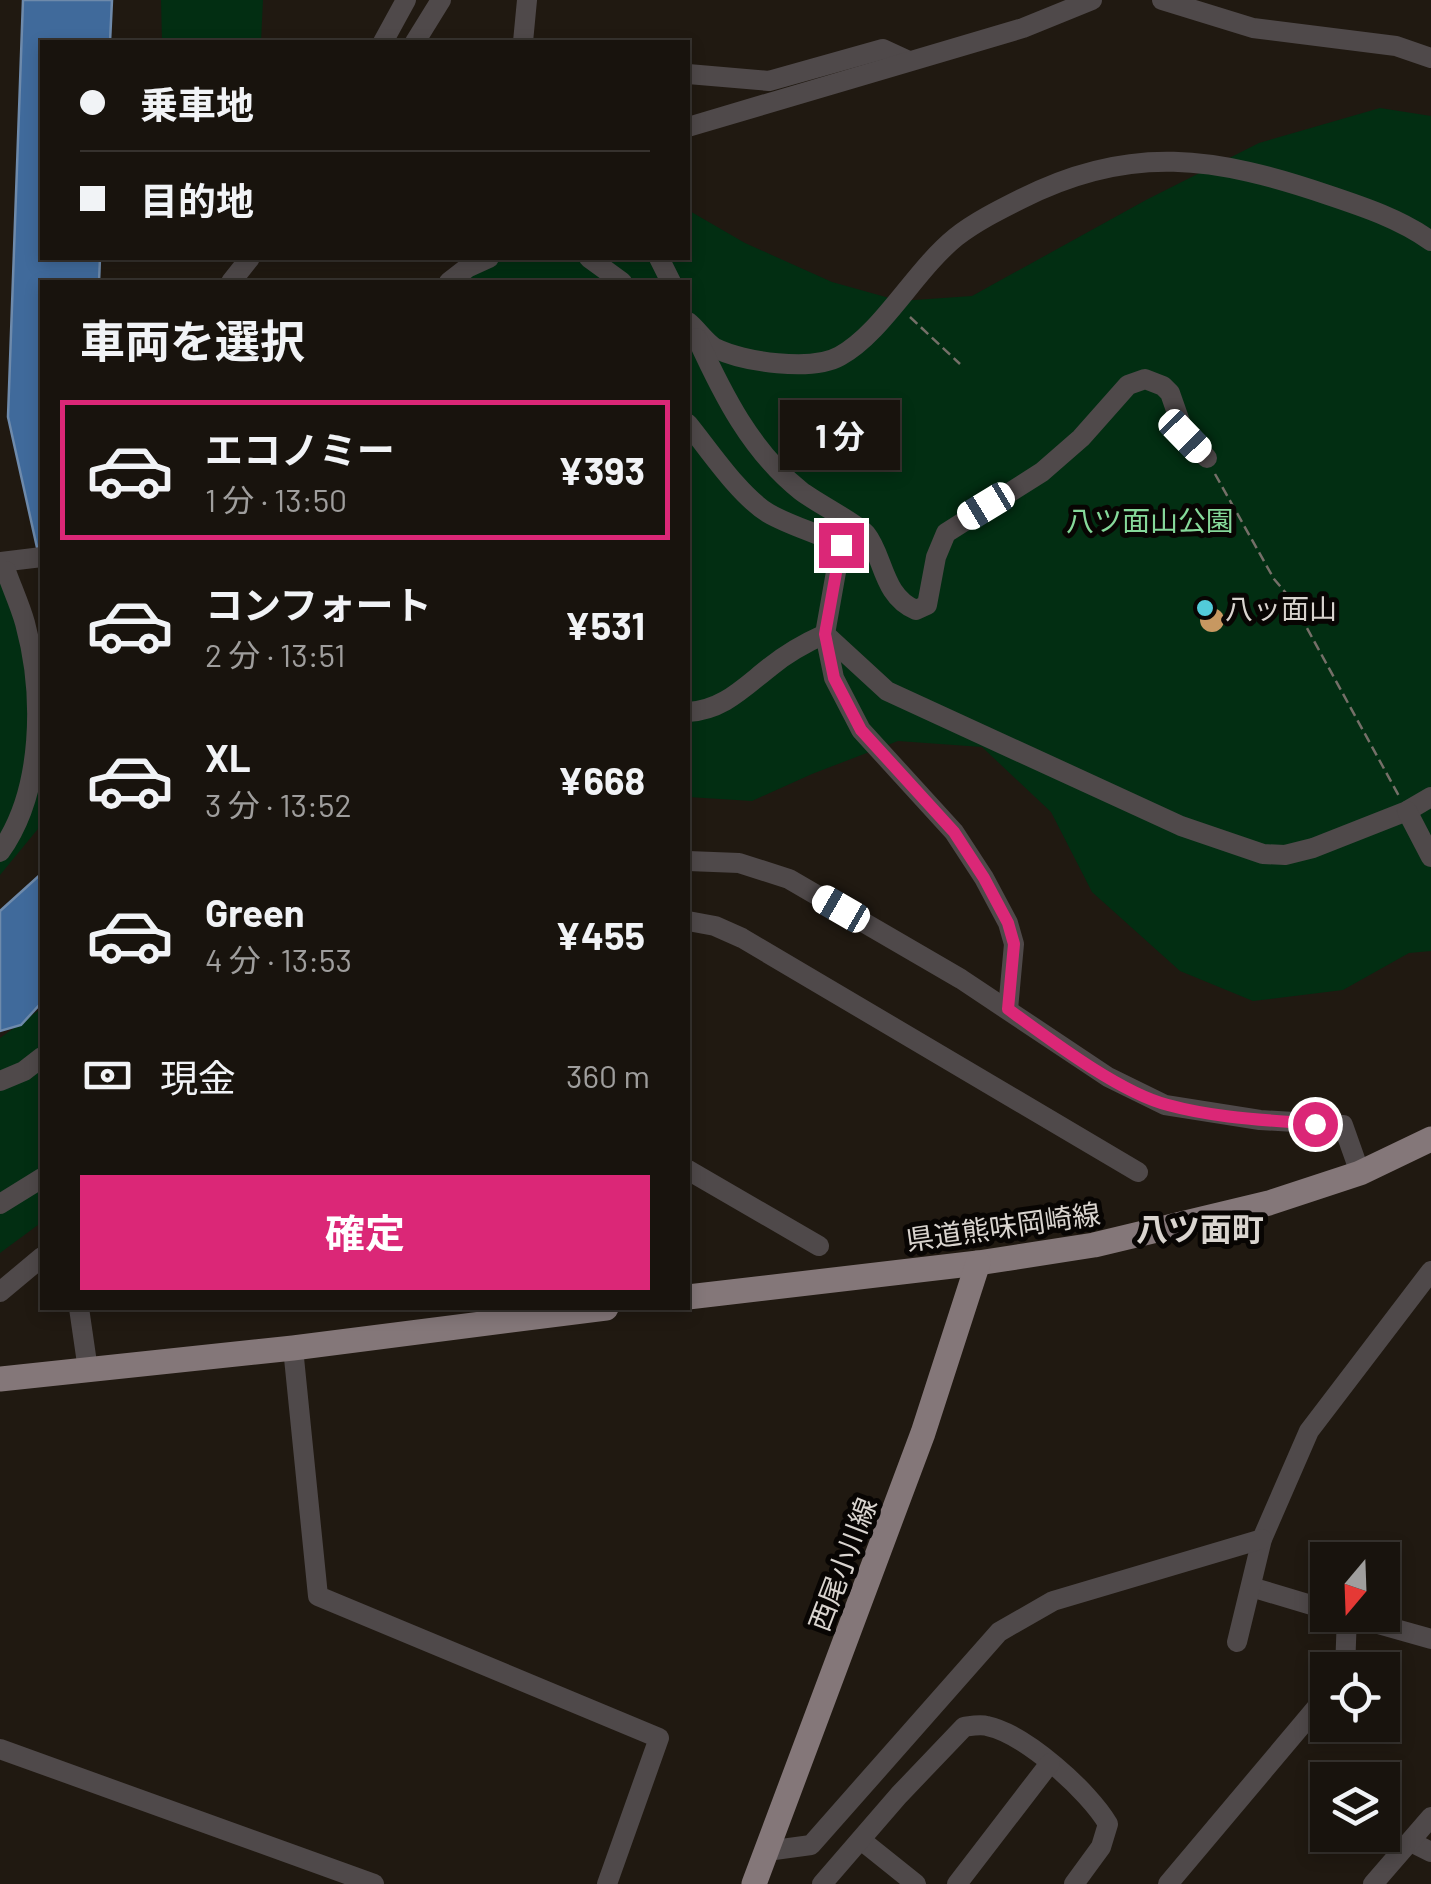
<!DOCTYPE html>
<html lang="ja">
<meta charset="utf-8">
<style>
:root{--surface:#18130d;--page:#25201b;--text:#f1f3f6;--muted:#9f9e9d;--line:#36322e;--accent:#db2777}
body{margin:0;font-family:Barlow,"Noto Sans JP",sans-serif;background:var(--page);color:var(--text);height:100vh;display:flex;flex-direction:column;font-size:38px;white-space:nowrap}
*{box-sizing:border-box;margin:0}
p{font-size:32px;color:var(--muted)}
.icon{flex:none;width:55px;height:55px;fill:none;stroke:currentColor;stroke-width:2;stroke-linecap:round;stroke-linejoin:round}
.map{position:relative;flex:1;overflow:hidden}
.panel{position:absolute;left:40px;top:280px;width:650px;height:1030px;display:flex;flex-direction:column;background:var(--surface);border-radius:0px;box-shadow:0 5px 15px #0003,0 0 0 2px var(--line)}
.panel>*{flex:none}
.top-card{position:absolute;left:40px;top:40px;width:650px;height:220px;border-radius:0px;box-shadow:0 5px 15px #0003,0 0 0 2px var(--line);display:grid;align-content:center;height:220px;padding:0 40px;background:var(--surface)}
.needle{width:65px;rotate:199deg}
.tools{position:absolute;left:1310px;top:1542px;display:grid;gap:20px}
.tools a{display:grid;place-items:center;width:90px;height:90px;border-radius:0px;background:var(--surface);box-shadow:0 5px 15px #0003,0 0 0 2px var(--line);font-size:50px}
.end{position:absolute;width:45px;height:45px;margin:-22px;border:12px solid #db2777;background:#fff;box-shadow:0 0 0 5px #fff}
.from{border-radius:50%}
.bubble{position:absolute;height:70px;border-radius:0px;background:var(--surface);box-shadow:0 5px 15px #0003,0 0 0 2px var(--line);font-size:32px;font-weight:700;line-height:70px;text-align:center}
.car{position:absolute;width:30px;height:60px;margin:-30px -15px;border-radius:12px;box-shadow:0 0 8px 2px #0007;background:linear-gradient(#fff 24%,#345 0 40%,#fff 0 76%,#345 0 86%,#fff 0)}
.top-card b{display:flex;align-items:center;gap:35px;height:95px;font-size:38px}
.top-card b+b{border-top:2px solid var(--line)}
.top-card i{width:25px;height:25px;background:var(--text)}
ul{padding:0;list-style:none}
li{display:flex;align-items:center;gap:30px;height:140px;margin:0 20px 15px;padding:0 20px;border:5px solid transparent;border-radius:0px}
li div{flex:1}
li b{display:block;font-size:38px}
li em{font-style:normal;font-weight:700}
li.on{border-color:var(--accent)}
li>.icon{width:90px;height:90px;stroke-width:1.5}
h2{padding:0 40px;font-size:45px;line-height:120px}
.pay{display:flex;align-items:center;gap:25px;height:110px;padding:0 40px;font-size:38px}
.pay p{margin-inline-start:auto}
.cta{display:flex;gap:20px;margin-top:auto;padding:20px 40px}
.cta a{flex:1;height:115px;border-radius:0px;background:var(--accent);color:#fff;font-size:40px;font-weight:700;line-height:115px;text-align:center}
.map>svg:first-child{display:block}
.green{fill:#022e12}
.water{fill:#406a9b;stroke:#6e8aab;stroke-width:2.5}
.building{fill:#c79861}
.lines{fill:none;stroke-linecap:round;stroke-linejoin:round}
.path{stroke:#756f68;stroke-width:2.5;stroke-dasharray:10 5;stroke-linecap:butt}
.minor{stroke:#4f494a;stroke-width:20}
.major{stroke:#847779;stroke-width:25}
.route{stroke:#db2777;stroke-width:12}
.poi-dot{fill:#52cbd9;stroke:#080503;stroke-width:4}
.labels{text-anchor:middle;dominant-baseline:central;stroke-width:10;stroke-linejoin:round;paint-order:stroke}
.park-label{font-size:28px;fill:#86d99a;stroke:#080503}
.poi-label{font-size:28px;fill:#d9d4cf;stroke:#080503;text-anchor:start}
.street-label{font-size:28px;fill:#d9d4cf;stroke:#080503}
.quarter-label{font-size:32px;font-weight:bold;fill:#d9d4cf;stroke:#080503}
</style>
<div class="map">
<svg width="1431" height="1884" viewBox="0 0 1431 1884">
<rect width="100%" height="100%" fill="#201911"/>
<g class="green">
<path d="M161 0H263L261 42H162Z"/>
<path d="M1380 108 1431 116V951L1409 953 1343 990 1253 1001 1180 971 1092 892 1051 812 982 747 898 741 812 774 752 801 688 797V282H448L478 258H688V210L745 243 832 282 900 301 972 296 1146 200 1259 143Z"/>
<path d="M0 571 18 575 42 652V824L0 875Z"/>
<path d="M42 1008V1222L0 1253V1038Z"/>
</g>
<g class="water">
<path d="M23 0H112L110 42H42V258H100L99 282H42V570L8 417Z"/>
<path d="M42 873V1002L21 1025 0 1031V911Z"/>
</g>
<circle class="building" cx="1212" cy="620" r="12"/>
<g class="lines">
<g class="path">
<path d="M910 317 960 364"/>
<path d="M1215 474 1274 579 1291 599 1399 796"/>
</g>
<g class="minor">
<path d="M1162 0 1253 28 1396 46 1431 58"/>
<path d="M383 42 406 0"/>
<path d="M415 42 441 0"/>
<path d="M523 42 527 0"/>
<path d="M688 74 769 81 883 49 909 61"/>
<path d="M688 127 1023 28 1092 0"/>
<path d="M589 258 622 282"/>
<path d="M659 258 671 282"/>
<path d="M231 282 250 258"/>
<path d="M449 282 467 268 489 258"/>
<path d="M688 322C697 329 705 342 715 348 743 362 812 372 840 356 883 332 915 270 956 237 975 222 999 210 1021 199 1131 143 1216 157 1328 195 1364 207 1400 219 1431 241"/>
<path d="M697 338C723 395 751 451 801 491 815 502 858 524 866 534 884 556 882 596 916 610L927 605 936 557 946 533 1042 472 1081 438 1128 385 1145 379 1163 386 1170 393 1185 436 1207 458"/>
<path d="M688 424C710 451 739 495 768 513 790 526 818 533 841 545"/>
<path d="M845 521 825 634 834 678 861 730 954 832 984 878 1008 923 1014 944 1008 1009"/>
<path d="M0 562 42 557"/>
<path d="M0 571H6C12 588 20 605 25 623 44 693 44 791 0 852"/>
<path d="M825 634 887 691 1181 826 1263 854 1285 855 1313 848 1407 811 1431 797"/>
<path d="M688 712C723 710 743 688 770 667 787 653 805 643 825 634"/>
<path d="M1407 811 1431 857"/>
<path d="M688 861 739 863 789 879 961 979 1108 1077 1165 1105 1260 1120 1343 1125 1360 1173"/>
<path d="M688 921 715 926 742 938 1138 1172"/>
<path d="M0 1081 24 1071 42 1057"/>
<path d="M688 1170 819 1246"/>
<path d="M0 1204 42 1178"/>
<path d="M0 1292 42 1257"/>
<path d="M79 1308 88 1370"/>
<path d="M293 1348 318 1596 659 1738 607 1884"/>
<path d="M1251 1587 1328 1610"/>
<path d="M1346 1615 1431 1639"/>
<path d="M1237 1642 1262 1539 1309 1431 1431 1271"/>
<path d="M1345 1670 1347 1615"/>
<path d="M0 1749 374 1884"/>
<path d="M861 1840 916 1884"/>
<path d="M1411 1842 1431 1852"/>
<path d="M767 1851 811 1845 999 1632 1053 1601 1262 1539"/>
<path d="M822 1884 899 1795 964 1727C971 1726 980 1724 987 1726 1025 1734 1089 1791 1108 1824L1101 1847 1074 1884"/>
<path d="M957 1884 1050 1763"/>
<path d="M1168 1884 1317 1707 1328 1710"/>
<path d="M1373 1884 1431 1817"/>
</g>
<g class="major">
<path d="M688 1297 978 1263 1094 1245 1269 1203 1360 1173 1431 1139"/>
<path d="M0 1379 293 1348 606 1308"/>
<path d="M754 1884 923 1433 978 1263"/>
</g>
</g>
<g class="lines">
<path class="route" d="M841 545 825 634 834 678 861 730 954 832 984 878 1008 923 1014 944 1008 1009C1049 1039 1120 1093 1168 1105 1215 1118 1267 1120 1315 1124"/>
</g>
<circle class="poi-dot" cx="1205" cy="608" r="10"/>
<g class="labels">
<g class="park-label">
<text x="1150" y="520">八ツ面山公園</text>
</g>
<g class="poi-label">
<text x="1225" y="608">八ッ面山</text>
</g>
<g class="street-label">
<text transform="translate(1003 1226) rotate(-8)">県道熊味岡崎線</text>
<text transform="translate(842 1564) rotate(-69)">西尾小川線</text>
</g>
<g class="quarter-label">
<text x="1200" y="1228">八ツ面町</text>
</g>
</g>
</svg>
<div class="tools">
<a><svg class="needle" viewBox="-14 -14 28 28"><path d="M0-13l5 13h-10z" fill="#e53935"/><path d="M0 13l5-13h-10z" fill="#9f9e9d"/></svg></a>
<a><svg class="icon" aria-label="locate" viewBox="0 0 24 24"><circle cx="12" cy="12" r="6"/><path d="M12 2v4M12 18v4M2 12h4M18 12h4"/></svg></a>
<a><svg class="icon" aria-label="layers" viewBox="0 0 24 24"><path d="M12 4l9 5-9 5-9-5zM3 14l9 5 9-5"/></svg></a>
</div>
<i class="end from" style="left:1315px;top:1124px"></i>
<i class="end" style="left:841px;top:545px"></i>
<div class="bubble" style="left:780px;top:400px;width:120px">1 分</div>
<i class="car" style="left:1185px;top:436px;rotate:136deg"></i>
<i class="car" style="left:986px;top:506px;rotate:239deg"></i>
<i class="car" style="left:841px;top:909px;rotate:300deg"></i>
<div class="top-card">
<b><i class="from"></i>乗車地</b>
<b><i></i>目的地</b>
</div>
<section class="panel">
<h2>車両を選択</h2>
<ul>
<li class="on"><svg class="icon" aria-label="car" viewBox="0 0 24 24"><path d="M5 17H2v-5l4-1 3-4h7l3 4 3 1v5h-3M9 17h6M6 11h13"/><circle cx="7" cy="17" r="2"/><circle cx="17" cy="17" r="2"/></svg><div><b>エコノミー</b><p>1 分 · 13:50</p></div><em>¥393</em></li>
<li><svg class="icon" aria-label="car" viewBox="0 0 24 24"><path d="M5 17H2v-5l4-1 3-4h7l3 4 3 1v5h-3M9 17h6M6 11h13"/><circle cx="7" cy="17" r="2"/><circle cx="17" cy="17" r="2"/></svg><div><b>コンフォート</b><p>2 分 · 13:51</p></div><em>¥531</em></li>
<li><svg class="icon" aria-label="car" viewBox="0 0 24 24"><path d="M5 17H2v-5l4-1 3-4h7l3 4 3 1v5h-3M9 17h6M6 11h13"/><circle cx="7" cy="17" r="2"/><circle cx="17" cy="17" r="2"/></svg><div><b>XL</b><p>3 分 · 13:52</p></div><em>¥668</em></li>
<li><svg class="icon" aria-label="car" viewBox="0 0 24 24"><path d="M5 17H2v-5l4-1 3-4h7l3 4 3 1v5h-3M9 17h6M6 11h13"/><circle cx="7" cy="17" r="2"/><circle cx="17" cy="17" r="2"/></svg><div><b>Green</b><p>4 分 · 13:53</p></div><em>¥455</em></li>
</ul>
<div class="pay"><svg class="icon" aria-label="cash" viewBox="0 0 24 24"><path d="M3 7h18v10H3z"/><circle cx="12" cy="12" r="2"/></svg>現金<p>360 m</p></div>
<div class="cta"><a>確定</a></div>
</section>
</div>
